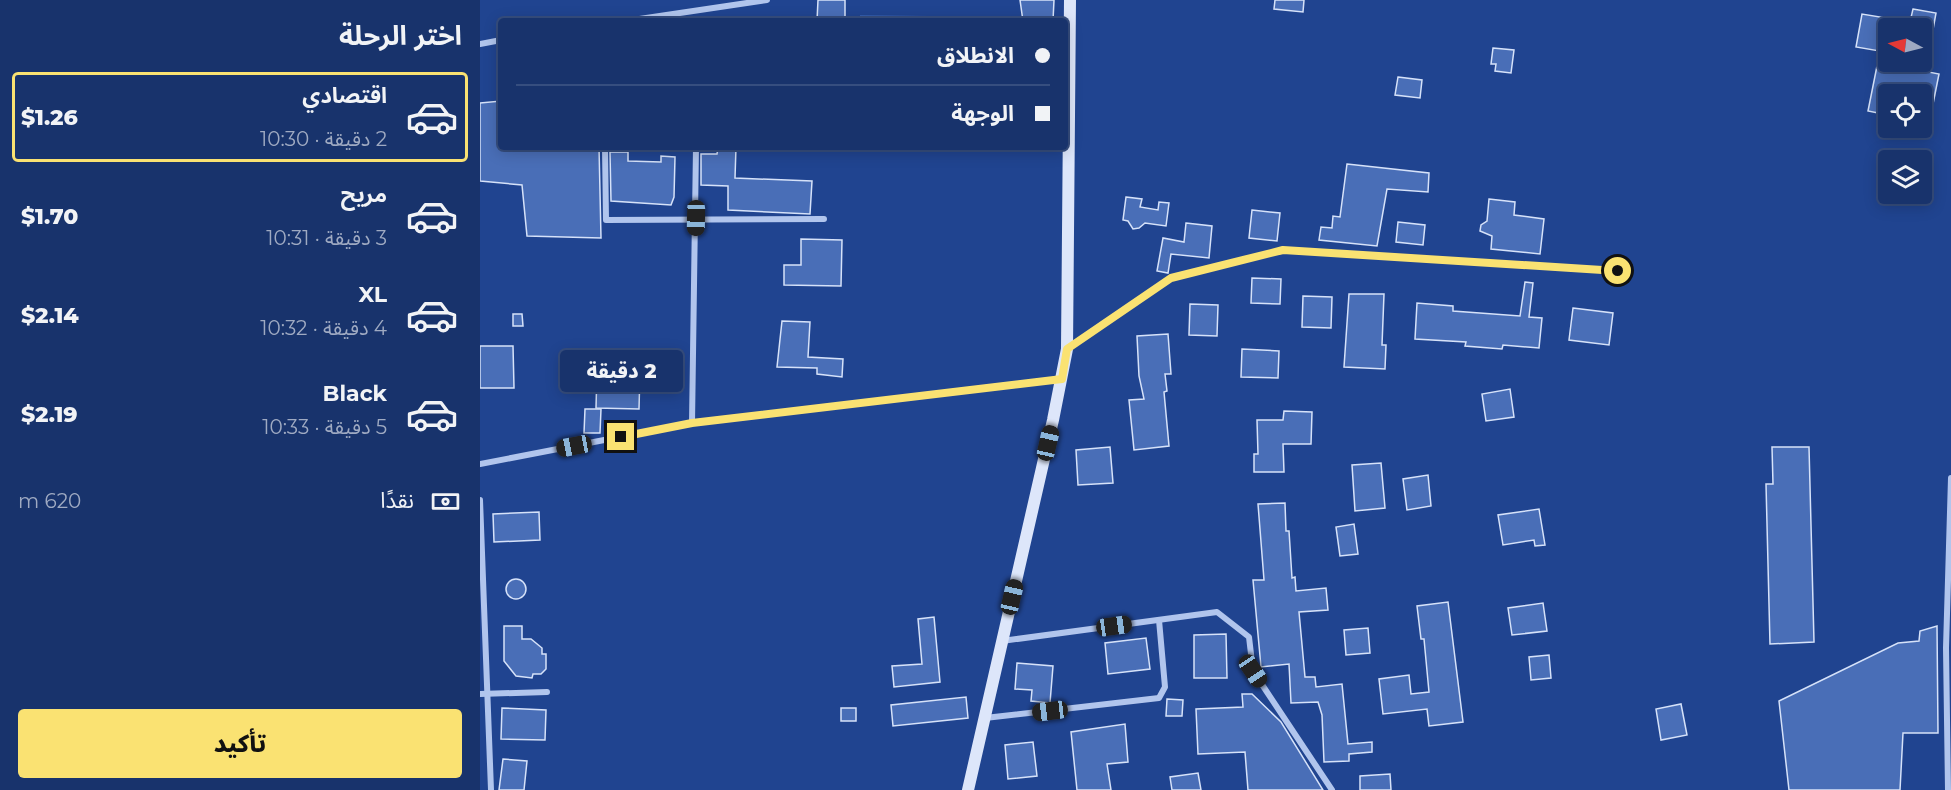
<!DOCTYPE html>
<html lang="ar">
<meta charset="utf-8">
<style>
:root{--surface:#18336c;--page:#253f74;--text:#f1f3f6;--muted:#9faac2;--line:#364e7f;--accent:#fae272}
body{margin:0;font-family:Montserrat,"Noto Sans Arabic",sans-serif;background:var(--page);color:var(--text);direction:rtl;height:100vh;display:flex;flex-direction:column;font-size:22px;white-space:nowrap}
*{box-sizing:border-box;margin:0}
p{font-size:20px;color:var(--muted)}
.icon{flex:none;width:33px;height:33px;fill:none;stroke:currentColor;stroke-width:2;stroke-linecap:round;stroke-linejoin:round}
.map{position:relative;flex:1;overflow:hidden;direction:ltr}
.details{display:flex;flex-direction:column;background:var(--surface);width:480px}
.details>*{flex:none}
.banner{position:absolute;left:18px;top:18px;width:570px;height:132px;border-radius:6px;box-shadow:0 3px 15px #0003,0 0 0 2px var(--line);direction:rtl;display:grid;align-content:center;height:132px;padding:0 18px;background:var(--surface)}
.needle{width:39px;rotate:277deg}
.controls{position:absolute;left:1398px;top:18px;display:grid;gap:12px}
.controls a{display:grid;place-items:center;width:54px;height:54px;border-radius:6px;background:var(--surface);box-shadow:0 3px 15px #0003,0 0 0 2px var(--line);font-size:30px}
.end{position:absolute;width:27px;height:27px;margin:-14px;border:8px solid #fae272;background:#111;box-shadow:0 0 0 3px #111}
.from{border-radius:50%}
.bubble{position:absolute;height:42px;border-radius:6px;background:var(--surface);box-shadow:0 3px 15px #0003,0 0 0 2px var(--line);font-size:20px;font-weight:800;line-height:42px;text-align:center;direction:rtl}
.car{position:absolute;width:18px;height:36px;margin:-18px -9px;border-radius:8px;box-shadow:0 0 4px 2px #0007;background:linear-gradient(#222 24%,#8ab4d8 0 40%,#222 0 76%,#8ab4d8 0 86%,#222 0)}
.banner b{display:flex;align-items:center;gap:21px;height:57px;font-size:22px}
.banner b+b{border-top:2px solid var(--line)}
.banner i{width:15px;height:15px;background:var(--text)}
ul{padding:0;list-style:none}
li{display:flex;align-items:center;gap:18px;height:90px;margin:0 12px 9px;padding:0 6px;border:3px solid transparent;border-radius:6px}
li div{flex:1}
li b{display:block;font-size:22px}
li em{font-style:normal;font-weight:800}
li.active{border-color:var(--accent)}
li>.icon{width:54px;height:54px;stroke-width:1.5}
h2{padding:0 18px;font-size:27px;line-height:72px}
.pay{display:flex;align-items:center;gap:15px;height:66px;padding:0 18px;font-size:22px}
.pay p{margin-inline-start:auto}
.button{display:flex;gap:12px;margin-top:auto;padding:12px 18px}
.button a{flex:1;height:69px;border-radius:6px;background:var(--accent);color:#111;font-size:24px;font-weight:800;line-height:69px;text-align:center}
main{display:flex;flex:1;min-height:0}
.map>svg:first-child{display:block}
.green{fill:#345dad}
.building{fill:#496eb7;stroke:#d6e2f9;stroke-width:1.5}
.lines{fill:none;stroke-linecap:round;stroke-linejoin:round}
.street{stroke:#b1c5ed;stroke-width:6}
.secondary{stroke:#dde6fa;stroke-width:12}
.route{stroke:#fae272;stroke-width:8}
</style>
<main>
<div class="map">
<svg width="1471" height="790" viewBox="0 0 1471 790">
<rect width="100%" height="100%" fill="#204490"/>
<path class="green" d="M380 15 450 16V21H380Z"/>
<g class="building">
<path d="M338 0H365V21H337Z"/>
<path d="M540 0H574L573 21H543Z"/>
<path d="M795 0H824L823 12 794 9Z"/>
<path d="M1433 9 1456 13 1446 68 1442 67V28H1408V64L1459 74 1449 124 1442 122V94H1408V115L1388 111 1400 51 1376 47 1382 14 1430 22Z"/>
<path d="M1013 48 1034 50 1031 73 1015 71 1016 64H1011Z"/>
<path d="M918 77 942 80 940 98 915 95Z"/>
<path d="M21 101V147H119L121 238 47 236 42 185 0 181V103Z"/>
<path d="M238 147H256L255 178 332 181 330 214 248 210V186L221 185V154H237Z"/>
<path d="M130 152H148V161L181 162V156L195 157 194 197 191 205 131 201Z"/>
<path d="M867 164 949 173 948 192 907 189 897 246 839 240 841 227 852 228 853 216 860 217Z"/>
<path d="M646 197 662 199 660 207 678 210 679 202 689 203 686 226 665 223 659 228 653 229 648 221 643 220Z"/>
<path d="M1009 199 1035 202 1034 215 1064 219 1060 254 1011 249 1012 236 1000 231 1001 225 1007 221Z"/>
<path d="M772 210 800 213 797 241 769 238Z"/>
<path d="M918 222 945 225 943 245 916 242Z"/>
<path d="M706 223 732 226 729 258 691 254 688 273 677 271 683 238 704 242Z"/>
<path d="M321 239 362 240 361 286 304 285V265H321Z"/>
<path d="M772 278 801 279 800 304 771 303Z"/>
<path d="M1045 282 1053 283 1049 317 1062 318 1059 348 1023 345 1022 349 985 346 986 342 935 339 937 303 973 306V311L1040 316Z"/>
<path d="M869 294H904L902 345H906L905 369 864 367Z"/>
<path d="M823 296 852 297 851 328 822 327Z"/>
<path d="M710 304 738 305 737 336 709 335Z"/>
<path d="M1093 308 1133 313 1129 345 1089 340Z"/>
<path d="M33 314H42L43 326H33Z"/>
<path d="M302 321 330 322 328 357 363 359 362 377 337 374V368L297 367Z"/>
<path d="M688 334 691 374H685L687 391 684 392 689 446 654 450 649 400 664 399 659 376 657 336Z"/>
<path d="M0 346H33L34 388H0Z"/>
<path d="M762 349 799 351 798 378 761 377Z"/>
<path d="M117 370 160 371 159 409 116 408Z"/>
<path d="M1030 389 1034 417 1006 421 1002 394Z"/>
<path d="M105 409H121L120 433H104Z"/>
<path d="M804 411 832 412 831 444H803L804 472H774V454H778L777 420H803Z"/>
<path d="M630 447 633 483 598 485 596 450Z"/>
<path d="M1292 447H1329L1334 642 1290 644 1286 484H1293Z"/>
<path d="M901 463 905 508 875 511 872 465Z"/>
<path d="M948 475 951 506 927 510 923 479Z"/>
<path d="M805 503 806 531H809L812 578 815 577 816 591 846 588 848 610 819 612 825 677H835L836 687 862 684 868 744 892 742V752L869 754V761L844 762 842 715 838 702 811 703 809 664 781 667 773 580H784L778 504Z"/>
<path d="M1059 509 1065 545 1055 546 1054 540 1023 545 1018 515Z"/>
<path d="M59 512 60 540 14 542 13 514Z"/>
<path d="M874 524 878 554 860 556 856 527Z"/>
<circle cx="36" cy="589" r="10"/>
<path d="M968 602 983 722 949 726 947 709 903 714 899 679 929 675 931 694 949 692 944 639H941L937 606Z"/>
<path d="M1063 603 1067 631 1032 635 1028 608Z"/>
<path d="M454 617 460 682 414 687 412 666 442 664 438 619Z"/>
<path d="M24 626H42V639H51L62 648V654H66V669L61 674H53L52 678 36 676 24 661Z"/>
<path d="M1457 626 1458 733H1423L1420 790H1309L1299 701 1418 643 1439 641 1440 631Z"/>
<path d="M888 628 890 653 866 655 864 630Z"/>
<path d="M746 634 747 678H714V635Z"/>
<path d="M666 638 670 669 628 674 625 643Z"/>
<path d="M1069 655 1071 678 1051 680 1049 657Z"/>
<path d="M537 663 573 666 570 703 551 701 552 690 535 689Z"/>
<path d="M762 694H772L801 722 843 790H768L765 752 718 754 716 709 763 707Z"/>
<path d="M486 697 488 718 413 726 411 705Z"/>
<path d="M687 699 703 700 702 716H686Z"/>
<path d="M1201 704 1207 735 1181 740 1176 709Z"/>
<path d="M22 708 66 710 65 740 21 739Z"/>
<rect x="361" y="708" width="15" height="13"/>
<path d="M645 724 648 762 627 764 631 790H597L591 732Z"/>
<path d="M553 742 557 776 528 779 525 745Z"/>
<path d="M23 759 47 761 44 790H19Z"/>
<path d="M718 773 721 790H692L690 777Z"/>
<path d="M910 774 911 790H880V776Z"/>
</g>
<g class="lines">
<g class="street">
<path d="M146 21 287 0"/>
<path d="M0 44 21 40"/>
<path d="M125 147 126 220 344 219"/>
<path d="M588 348 691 278 803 250 1138 271"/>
<path d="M212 423 216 147"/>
<path d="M0 464 212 423 581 379"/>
<path d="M0 500 11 790"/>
<path d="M522 641 737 612 769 637 773 671 852 790"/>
<path d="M0 694 67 692"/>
<path d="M505 718 679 698 685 687 679 620"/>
<path d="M1468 790 1466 648 1471 478"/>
</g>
<path class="secondary" d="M488 790 573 420 587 349 590 0"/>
</g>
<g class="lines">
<path class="route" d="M141 437 212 423 582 379 587 349 691 278 803 250 1138 271"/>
</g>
</svg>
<div class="controls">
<a><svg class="needle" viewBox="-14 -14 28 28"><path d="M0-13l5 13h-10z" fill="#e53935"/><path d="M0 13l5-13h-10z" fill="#9faac2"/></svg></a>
<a><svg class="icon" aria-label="locate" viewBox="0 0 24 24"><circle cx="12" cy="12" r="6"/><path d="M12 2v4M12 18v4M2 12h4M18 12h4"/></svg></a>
<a><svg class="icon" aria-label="layers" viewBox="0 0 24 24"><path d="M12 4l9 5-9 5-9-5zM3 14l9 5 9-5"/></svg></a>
</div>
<i class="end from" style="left:1138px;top:271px"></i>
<i class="end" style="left:141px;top:437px"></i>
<div class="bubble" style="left:80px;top:350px;width:123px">2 دقيقة</div>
<i class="car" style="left:216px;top:218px;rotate:181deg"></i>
<i class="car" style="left:568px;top:443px;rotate:13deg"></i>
<i class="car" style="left:94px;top:446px;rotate:259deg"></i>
<i class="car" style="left:532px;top:597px;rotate:13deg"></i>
<i class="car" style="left:634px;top:626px;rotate:82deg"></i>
<i class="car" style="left:773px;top:671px;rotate:146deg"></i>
<i class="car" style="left:570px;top:711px;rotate:263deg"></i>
<div class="banner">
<b><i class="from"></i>الانطلاق</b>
<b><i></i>الوجهة</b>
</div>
</div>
<section class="details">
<h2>اختر الرحلة</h2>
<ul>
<li class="active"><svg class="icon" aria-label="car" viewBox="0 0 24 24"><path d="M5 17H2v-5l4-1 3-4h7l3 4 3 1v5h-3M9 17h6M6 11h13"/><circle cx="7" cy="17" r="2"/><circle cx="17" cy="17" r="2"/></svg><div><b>اقتصادي</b><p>2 دقيقة · 10:30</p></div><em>$1.26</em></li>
<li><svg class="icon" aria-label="car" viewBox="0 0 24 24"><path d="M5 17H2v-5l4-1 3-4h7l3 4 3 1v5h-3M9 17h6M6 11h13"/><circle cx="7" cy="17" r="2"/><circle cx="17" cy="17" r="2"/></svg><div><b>مريح</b><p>3 دقيقة · 10:31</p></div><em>$1.70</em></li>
<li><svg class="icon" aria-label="car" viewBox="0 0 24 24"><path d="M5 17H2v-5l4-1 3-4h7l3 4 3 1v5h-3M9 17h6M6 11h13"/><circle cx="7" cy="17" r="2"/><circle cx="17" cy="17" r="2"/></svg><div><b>XL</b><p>4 دقيقة · 10:32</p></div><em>$2.14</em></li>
<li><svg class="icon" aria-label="car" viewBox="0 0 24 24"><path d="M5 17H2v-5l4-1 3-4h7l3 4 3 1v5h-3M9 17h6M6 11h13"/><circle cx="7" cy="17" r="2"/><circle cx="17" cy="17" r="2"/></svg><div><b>Black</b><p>5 دقيقة · 10:33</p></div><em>$2.19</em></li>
</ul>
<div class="pay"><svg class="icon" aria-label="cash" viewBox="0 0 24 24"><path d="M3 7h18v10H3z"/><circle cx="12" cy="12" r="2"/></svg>نقدًا<p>620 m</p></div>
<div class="button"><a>تأكيد</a></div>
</section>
</main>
